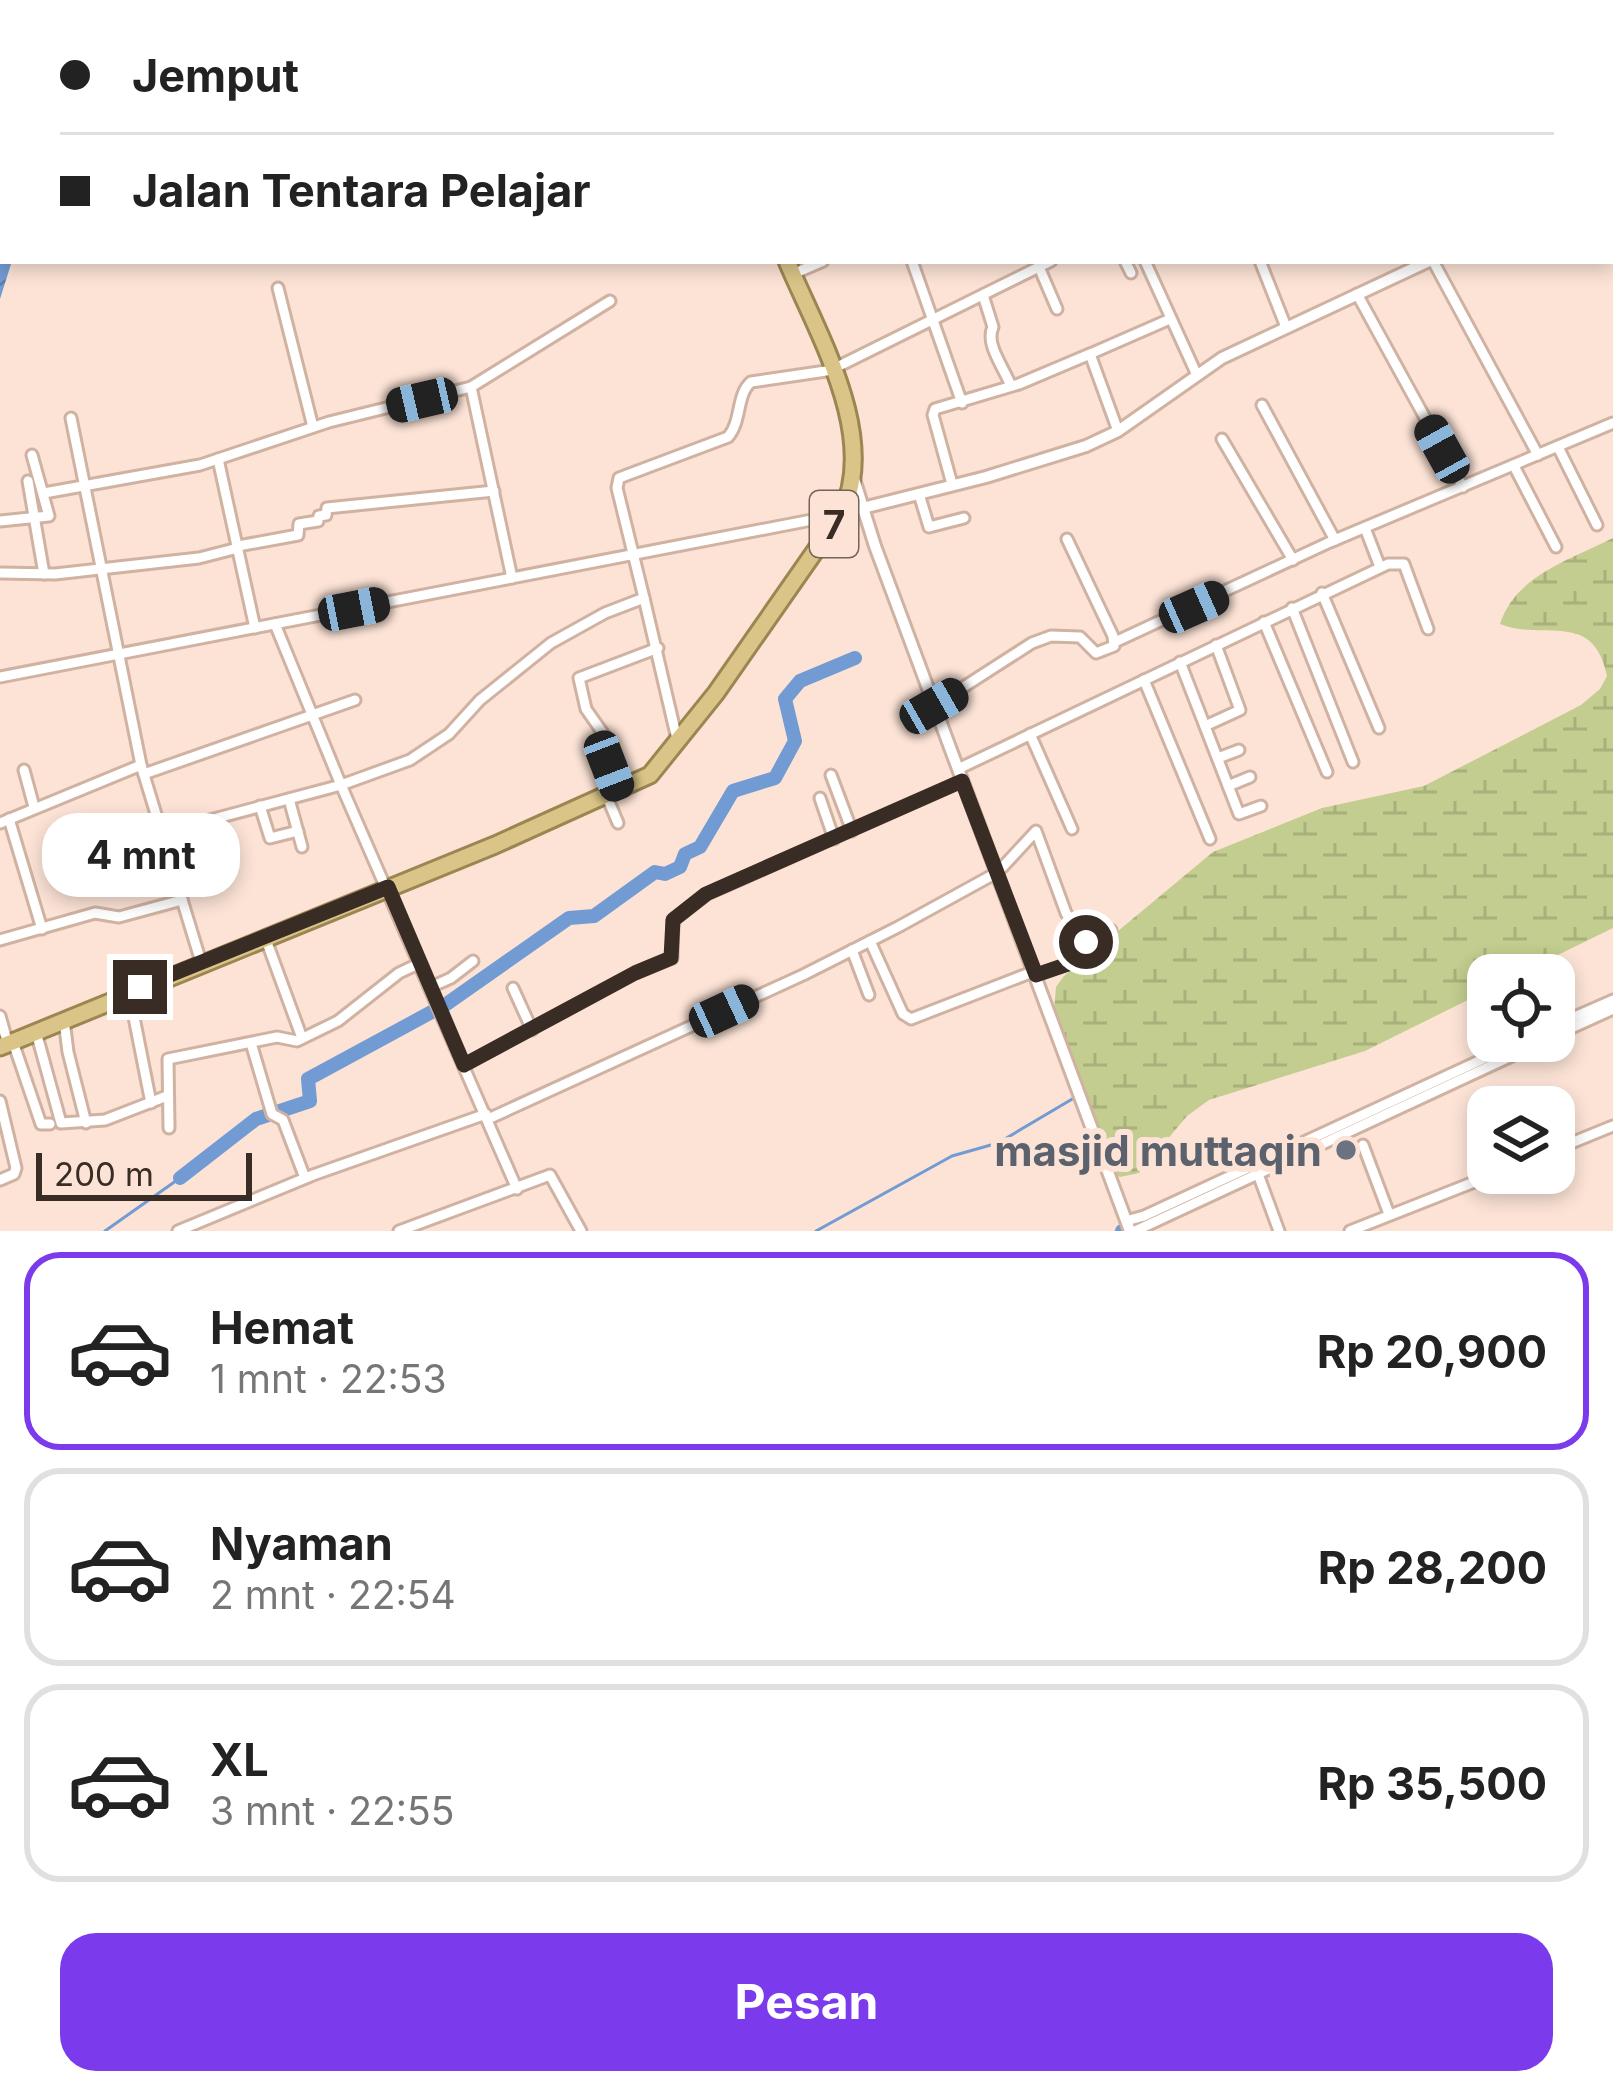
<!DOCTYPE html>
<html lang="id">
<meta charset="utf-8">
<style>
:root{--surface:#fff;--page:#f6f6f6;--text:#222;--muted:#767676;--line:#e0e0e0;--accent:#7c3aed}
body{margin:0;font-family:Inter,sans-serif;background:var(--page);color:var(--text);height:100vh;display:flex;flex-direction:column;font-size:45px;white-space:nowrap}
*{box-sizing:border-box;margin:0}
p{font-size:39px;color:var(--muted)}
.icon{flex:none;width:66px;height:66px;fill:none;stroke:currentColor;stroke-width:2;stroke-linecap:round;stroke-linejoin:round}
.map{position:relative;height:1231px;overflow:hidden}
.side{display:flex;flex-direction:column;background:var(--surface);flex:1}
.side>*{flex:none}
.guide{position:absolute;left:0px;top:0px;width:1614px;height:264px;box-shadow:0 6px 18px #0003;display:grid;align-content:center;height:264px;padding:0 60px;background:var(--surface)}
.buttons{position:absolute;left:1467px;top:954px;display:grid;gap:24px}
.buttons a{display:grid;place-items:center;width:108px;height:108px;border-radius:24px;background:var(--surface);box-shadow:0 6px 18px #0003;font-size:60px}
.scale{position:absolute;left:36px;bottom:30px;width:216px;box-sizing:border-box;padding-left:12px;border:6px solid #382c25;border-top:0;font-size:33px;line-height:42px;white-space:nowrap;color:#382c25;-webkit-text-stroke:9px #fce3d6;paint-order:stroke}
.end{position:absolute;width:54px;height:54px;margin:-27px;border:15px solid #382c25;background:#fff;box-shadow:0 0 0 6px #fff}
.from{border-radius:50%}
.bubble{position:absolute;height:84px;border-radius:36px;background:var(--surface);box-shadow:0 6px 18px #0003;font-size:39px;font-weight:700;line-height:84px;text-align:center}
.car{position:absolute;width:36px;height:72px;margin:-36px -18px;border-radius:15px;box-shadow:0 0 9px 3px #0007;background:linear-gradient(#222 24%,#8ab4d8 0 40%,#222 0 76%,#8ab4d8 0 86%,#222 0)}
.guide b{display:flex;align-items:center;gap:42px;height:114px;font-size:45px}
.guide b+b{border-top:3px solid var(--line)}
.guide i{width:30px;height:30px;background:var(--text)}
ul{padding:21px 0 0;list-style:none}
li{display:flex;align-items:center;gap:36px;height:198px;margin:0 24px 18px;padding:0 36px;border:6px solid var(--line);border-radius:36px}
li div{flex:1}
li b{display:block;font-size:45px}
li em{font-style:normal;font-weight:700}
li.on{border-color:var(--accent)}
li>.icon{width:108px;height:108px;stroke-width:1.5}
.primary-button{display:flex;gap:24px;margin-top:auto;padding:24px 60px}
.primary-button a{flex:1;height:138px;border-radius:36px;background:var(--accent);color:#fff;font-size:48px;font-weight:700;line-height:138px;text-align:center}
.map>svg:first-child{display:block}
.wetland{fill:url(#wetland-marsh)}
.water{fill:url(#water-waves)}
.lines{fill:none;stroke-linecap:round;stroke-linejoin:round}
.stream{stroke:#719bd2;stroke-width:3}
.river{stroke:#719bd2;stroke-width:14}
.minor-casing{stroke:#d0b2a2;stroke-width:15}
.tertiary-casing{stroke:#d0b2a2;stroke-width:16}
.trunk-casing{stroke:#9b8652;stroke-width:21}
.minor{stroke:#fff;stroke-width:9}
.tertiary{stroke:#fff;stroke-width:10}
.trunk{stroke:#dac488;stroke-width:15}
.route{stroke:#382c25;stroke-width:15}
.worship-dot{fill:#6b7280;stroke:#fce3d6;stroke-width:4.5}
.labels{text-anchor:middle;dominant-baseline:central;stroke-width:12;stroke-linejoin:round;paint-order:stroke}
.shield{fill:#fce3d6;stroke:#73635a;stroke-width:3}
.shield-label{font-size:39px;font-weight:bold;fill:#382c25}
.worship-label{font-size:42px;font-weight:bold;fill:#5b616d;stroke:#fce3d6;text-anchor:end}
</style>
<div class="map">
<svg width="1613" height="1231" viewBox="0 0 1613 1231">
<defs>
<pattern id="wetland-marsh" width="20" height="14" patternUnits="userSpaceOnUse" patternTransform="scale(3)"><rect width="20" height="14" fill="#c3cd8f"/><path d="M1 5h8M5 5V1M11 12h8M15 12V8" fill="none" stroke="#a8b07b"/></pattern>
<pattern id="water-waves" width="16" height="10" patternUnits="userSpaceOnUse" patternTransform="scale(3)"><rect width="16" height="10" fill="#719bd2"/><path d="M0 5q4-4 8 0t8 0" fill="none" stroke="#5e7faa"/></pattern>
</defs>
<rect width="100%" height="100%" fill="#fce3d6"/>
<path class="wetland" d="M1613 538V928L1517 975H1488V990L1365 1051 1209 1100 1187 1116 1139 1173 1120 1177 1114 1174 1054 1011 1056 987 1064 976 1213 852 1322 808 1424 786 1581 705 1600 689 1607 676C1593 609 1545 642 1500 624 1516 575 1570 560 1613 538Z"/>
<path class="water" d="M0 0 149 3H3V261H12L0 299Z"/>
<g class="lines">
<g class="stream">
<path d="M105 1231 180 1178"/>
<path d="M816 1231 952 1156 998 1143 1074 1098"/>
</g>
<g class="river">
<path d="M214 3 222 0"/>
<path d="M727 3 734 0"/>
<path d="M445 1005 569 918 594 916 655 872 665 874 680 867 685 854 700 847 733 791 775 778 795 741 785 699 800 681 855 658"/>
<path d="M180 1178 256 1119 310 1101 308 1079 439 1008"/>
<path d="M1122 1231 1193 1200"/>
</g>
<g class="minor-casing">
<g id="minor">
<path d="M1126 3 1133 1"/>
<path d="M1294 3 1297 0"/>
<path d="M1505 3V0"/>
<path d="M1574 3 1583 0"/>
<path d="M1611 102 1613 98"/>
<path d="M912 261 962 403"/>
<path d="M1125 261 1131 273"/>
<path d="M1145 261 1196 373"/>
<path d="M1260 261 1286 327"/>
<path d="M1433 261 1538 455"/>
<path d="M1039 267 1057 309"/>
<path d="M793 274 823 261"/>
<path d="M278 288 313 427"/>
<path d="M1357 294 1463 487"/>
<path d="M983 295 993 327C985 344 1003 366 1011 386"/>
<path d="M835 368 1051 261"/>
<path d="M471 387 512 578"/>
<path d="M1262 405 1335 540"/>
<path d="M71 418 141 765"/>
<path d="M1118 431 1090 354 1170 319"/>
<path d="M1222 439 1293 560"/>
<path d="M1558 447 1597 525"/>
<path d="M218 459 255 628"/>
<path d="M1514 466 1556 547"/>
<path d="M28 481 44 574"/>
<path d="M952 484 933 415 935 409 1019 384 1090 354"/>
<path d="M44 493 200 465 329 422 471 387 610 301"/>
<path d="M919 494 929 527 964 518"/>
<path d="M0 521 49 516 32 455"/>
<path d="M1365 528 1380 567"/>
<path d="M238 546 298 535 299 524 318 521 319 516 326 515 327 508 494 491"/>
<path d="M0 573 55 574 199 558 238 548"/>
<path d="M1322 593 1379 728"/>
<path d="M644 598 677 739"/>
<path d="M1292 608 1353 762"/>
<path d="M1264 622 1327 772"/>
<path d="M275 624 341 785 517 1189"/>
<path d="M1115 642 1330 542 1613 423"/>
<path d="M1180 662 1239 814 1261 806"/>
<path d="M0 677 827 517"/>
<path d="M1144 680 1210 839"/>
<path d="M934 706 1032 643 1051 636 1080 637 1096 653 1114 646 1113 636 1067 539"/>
<path d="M1205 726 1240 710 1216 645"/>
<path d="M1030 734 1072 829"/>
<path d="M1218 758 1239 750"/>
<path d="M958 769 1388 564H1404L1428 629"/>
<path d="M24 770 34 807"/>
<path d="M144 774 355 700"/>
<path d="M831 775 852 831"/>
<path d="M1228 786 1250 777"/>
<path d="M619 791 609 766 607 739 586 709 579 678 658 648"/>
<path d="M607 797 618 823"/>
<path d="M820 798 834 839"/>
<path d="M289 799 302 847"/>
<path d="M260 806 270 838 298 831"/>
<path d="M9 819 42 929"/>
<path d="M0 823 141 765 201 962"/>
<path d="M161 833 341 785 410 760 449 734 480 700 551 643 605 613 644 598 617 488 619 478 728 437C742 421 736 395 751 382L826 371"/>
<path d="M265 937 302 1038"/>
<path d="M0 940 95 913 119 917 182 900"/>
<path d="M870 941 903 1014 911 1019 1035 971"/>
<path d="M1086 945 1111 930"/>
<path d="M852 950 869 995"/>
<path d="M431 987 451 978 473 961"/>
<path d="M513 988 532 1030"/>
<path d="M129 992 151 1103"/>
<path d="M0 1016 8 1044"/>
<path d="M64 1020 68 1052 86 1123"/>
<path d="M1554 1026 1613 1000"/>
<path d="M36 1032 61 1123 105 1120 167 1096"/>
<path d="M1554 1036 1613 1009"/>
<path d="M13 1042 41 1124H50"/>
<path d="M251 1043 272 1114 283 1120 305 1178"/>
<path d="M464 1065 635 973 672 958 673 920 707 894 962 781"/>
<path d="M0 1101 16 1168 14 1174 0 1180"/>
<path d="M488 1119 803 975 898 927 998 872 1036 831 1066 913 1086 945 1074 962 1036 975"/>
<path d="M169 1128 168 1059 277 1037 297 1041 338 1021 399 973 420 963"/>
<path d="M1363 1145 1389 1214"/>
<path d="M1554 1150 1613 1126"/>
<path d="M1258 1174 1279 1231"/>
<path d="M1126 1221 1144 1216 1522 1041"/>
<path d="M178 1231 313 1175 486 1114"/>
<path d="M399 1231 550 1175 581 1231"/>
<path d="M1135 1231 1544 1041"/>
<path d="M1350 1231 1497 1173"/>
</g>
</g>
<g class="tertiary-casing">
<g id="tertiary">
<path d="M1611 179 1613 178"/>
<path d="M854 479 875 546 1130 1231"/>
<path d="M827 517 986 477 1086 446 1118 431 1222 358 1429 261"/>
</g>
</g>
<g class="trunk-casing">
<g id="trunk">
<path d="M684 0 686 3"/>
<path d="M0 1047 495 845 650 775 716 693 841 514C880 437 817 333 787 261"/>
</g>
</g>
<use href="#minor" class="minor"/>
<use href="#tertiary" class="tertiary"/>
<use href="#trunk" class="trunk"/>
</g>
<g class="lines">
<path class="route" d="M140 987 388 887 464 1065 635 973 671 958 673 920 706 894 962 781 1036 975 1074 962 1086 942"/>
</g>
<circle class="worship-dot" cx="1346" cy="1150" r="12"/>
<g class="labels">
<rect class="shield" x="810" y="491" width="48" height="66" rx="9"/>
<g class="shield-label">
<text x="834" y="524">7</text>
</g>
<g class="worship-label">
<text x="1322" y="1150">masjid muttaqin</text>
</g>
</g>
</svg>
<div class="buttons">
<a><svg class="icon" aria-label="locate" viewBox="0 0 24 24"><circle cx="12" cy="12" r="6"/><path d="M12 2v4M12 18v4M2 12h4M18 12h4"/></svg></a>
<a><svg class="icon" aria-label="layers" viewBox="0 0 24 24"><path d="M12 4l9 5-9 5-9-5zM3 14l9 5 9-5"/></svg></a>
</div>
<div class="scale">200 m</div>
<i class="end from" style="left:1086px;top:942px"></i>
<i class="end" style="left:140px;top:987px"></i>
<div class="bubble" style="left:42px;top:813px;width:198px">4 mnt</div>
<i class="car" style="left:422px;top:400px;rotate:257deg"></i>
<i class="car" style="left:1442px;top:449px;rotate:331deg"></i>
<i class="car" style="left:1194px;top:607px;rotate:66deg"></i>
<i class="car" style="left:354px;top:609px;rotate:79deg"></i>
<i class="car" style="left:934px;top:706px;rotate:60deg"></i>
<i class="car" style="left:609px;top:766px;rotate:159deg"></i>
<i class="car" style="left:724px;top:1011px;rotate:65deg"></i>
<div class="guide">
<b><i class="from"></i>Jemput</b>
<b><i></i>Jalan Tentara Pelajar</b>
</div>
</div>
<section class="side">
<ul>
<li class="on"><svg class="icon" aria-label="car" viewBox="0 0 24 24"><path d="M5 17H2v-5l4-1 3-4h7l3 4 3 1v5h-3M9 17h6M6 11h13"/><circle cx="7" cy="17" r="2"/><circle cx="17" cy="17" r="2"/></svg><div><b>Hemat</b><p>1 mnt · 22:53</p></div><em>Rp 20,900</em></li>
<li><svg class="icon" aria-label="car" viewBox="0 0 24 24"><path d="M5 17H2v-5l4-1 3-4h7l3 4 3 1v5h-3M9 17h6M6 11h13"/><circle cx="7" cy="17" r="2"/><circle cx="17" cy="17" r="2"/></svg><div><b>Nyaman</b><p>2 mnt · 22:54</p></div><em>Rp 28,200</em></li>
<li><svg class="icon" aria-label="car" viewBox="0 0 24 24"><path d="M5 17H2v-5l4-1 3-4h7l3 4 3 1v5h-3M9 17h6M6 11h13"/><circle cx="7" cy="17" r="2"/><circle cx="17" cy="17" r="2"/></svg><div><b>XL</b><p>3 mnt · 22:55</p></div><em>Rp 35,500</em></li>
</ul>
<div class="primary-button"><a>Pesan</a></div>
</section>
